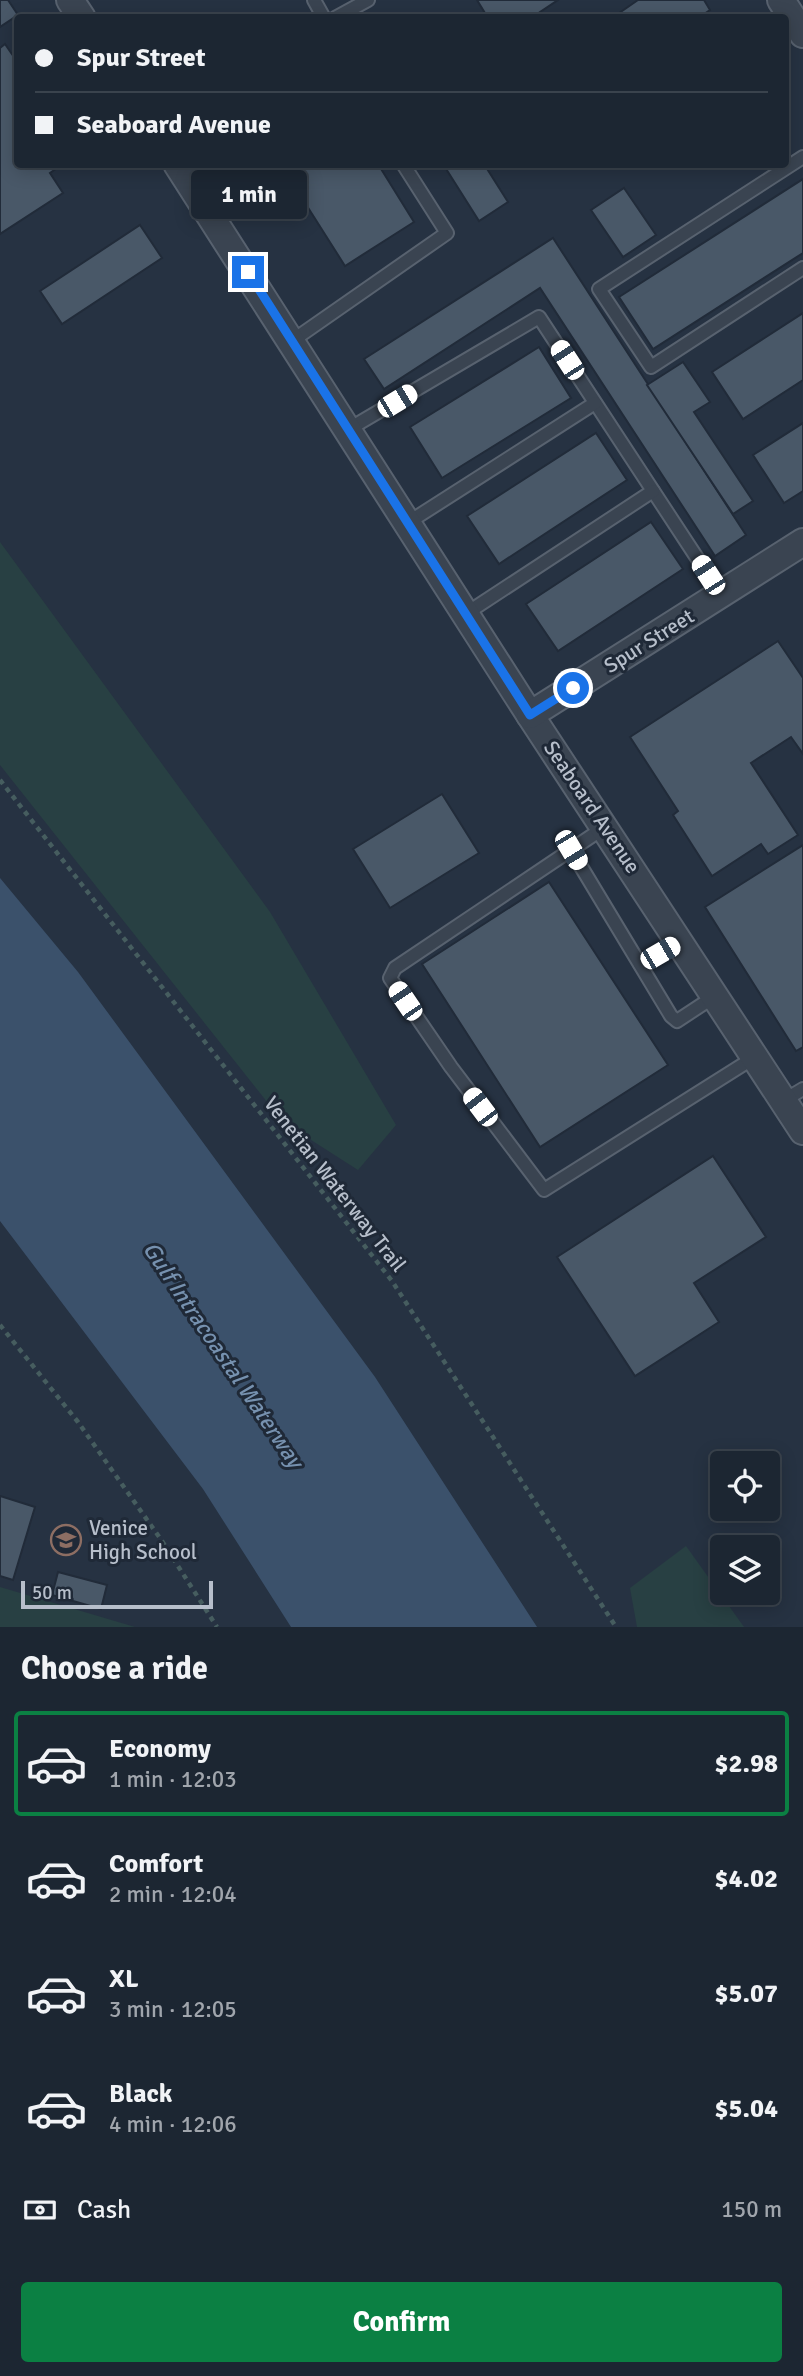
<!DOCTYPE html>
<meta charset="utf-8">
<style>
:root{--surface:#1c2632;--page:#252e3a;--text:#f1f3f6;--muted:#a0a5ac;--line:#3a434d;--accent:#0b8043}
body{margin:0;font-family:Signika,sans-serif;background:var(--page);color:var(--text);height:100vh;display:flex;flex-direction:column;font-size:26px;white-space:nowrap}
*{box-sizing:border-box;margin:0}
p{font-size:23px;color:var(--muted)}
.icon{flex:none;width:38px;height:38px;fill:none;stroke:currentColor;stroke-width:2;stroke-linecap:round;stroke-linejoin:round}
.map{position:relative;height:1627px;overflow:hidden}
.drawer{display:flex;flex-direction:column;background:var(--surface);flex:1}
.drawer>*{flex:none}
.hud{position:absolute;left:14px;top:14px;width:775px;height:154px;border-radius:7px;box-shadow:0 4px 18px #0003,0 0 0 2px var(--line);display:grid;align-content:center;height:154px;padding:0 21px;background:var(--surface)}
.controls{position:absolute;left:710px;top:1451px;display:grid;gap:14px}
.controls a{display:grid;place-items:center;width:70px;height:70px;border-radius:7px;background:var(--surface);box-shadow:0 4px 18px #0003,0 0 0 2px var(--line);font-size:35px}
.scale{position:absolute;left:21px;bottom:18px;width:192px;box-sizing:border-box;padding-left:7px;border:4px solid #b7bfcb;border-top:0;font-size:19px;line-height:24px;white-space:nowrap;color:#b7bfcb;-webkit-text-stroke:5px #1f2937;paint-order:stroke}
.end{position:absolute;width:32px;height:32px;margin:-16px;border:9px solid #1a73e8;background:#fff;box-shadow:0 0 0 4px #fff}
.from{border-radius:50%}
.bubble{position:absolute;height:49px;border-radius:7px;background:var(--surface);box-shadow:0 4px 18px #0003,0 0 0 2px var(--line);font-size:23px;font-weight:700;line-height:49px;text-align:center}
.car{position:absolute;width:21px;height:42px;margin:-21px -10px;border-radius:9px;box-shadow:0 0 5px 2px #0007;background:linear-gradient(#fff 24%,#345 0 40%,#fff 0 76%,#345 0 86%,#fff 0)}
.hud b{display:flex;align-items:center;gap:24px;height:66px;font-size:26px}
.hud b+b{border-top:2px solid var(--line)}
.hud i{width:18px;height:18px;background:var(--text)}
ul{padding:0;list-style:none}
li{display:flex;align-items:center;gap:21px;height:105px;margin:0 14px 10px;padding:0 7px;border:4px solid transparent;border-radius:7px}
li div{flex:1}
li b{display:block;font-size:26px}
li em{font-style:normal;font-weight:700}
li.current{border-color:var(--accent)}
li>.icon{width:63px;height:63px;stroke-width:1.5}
h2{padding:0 21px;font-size:32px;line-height:84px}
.pay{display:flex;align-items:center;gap:18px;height:77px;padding:0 21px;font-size:26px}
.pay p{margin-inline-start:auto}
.cta{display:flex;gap:14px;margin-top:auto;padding:14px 21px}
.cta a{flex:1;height:80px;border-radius:7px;background:var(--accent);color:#fff;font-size:28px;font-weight:700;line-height:80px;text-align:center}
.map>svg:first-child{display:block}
.green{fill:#284043}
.water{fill:#3b516b}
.building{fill:#495868;stroke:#212b39;stroke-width:2}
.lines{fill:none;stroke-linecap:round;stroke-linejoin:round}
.lane-casing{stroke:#58626f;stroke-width:16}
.street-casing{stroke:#58626f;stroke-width:30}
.path{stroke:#465d5f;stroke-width:4.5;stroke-dasharray:5 5;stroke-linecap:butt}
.lane{stroke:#3a4451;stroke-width:12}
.street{stroke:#3a4451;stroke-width:26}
.route{stroke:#1a73e8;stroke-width:9}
.labels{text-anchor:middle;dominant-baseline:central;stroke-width:6;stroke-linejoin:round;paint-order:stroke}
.street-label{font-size:21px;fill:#b7bfcb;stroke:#1f2937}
.poi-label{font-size:21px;fill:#b7bfcb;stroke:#1f2937;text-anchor:start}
.water-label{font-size:23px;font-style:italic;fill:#7691af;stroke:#1f2937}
</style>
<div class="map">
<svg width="803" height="1627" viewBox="0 0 803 1627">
<rect width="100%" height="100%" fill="#263242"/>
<g class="green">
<path d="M0 542 270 912 396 1125 358 1170 283 1122 0 765Z"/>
<path d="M686 1546 744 1627H637L630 1588Z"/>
<path d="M0 1587 135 1627H0Z"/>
</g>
<path class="water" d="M0 878 78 972 375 1377 537 1627H291L203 1489 0 1221Z"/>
<g class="building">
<path d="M0 0H8L18 15 0 27Z"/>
<path d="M477 0H558L531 18H488Z"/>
<path d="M638 0H704L710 10 698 18H612Z"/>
<path d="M5 44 18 63V164H63L50 173 63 193 0 234V48Z"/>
<path d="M378 164 414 222 345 266 281 165Z"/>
<path d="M443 164H484L508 202 479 221Z"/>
<path d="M803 179V253L653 349 619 297Z"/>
<path d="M624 188 656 235 623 257 591 210Z"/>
<path d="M140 225 162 258 62 324 40 291Z"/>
<path d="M553 238 746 535 715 556 540 288 384 389 364 359Z"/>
<path d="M803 313V380L743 419 712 372Z"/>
<path d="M539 347 571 398 442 478 410 427Z"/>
<path d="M683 362 710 402 694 412 753 501 733 514 647 385Z"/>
<path d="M803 423V491L784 503 753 455Z"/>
<path d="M596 433 627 480 499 564 467 516Z"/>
<path d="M651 522 683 569 558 651 526 604Z"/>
<path d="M778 641 803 678V754L791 737 751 763 798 835 768 854 761 844 712 876 673 815 678 811 630 737Z"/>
<path d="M442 794 479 853 390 908 353 849Z"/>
<path d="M803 845V1047L796 1051 705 907Z"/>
<path d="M549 882 668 1065 540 1147 422 964Z"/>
<path d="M713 1156 766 1237 694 1283 719 1322 635 1376 557 1257Z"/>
<path d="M0 1496 35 1507 13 1580 0 1576Z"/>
<path d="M58 1572 107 1585 101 1609 52 1595Z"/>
</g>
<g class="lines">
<g class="lane-casing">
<g id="lane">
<path d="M314 0 324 18"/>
<path d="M335 18 368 0"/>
<path d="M803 157 599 289 651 367 803 268"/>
<path d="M292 341 447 233 403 164"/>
<path d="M349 429 539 317 722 596"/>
<path d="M409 522 595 403"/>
<path d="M467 613 653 491"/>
<path d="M605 827 395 968 390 978 451 1067 544 1190 755 1057"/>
<path d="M571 850 671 1016 677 1021 715 996"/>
<path d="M640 964 680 941"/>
<path d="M783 1101 803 1089"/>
</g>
</g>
<g class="street-casing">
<g id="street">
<path d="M70 0 82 18"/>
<path d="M781 0 803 34"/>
<path d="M177 164 530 715 803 1131"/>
<path d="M530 715 803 542"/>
</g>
</g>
<g class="path">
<path d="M0 780 392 1281 616 1627"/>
<path d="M0 1325 78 1422 162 1541 217 1627"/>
</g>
<use href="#lane" class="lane"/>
<use href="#street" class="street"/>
</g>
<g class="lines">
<path class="route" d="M248 272 530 715 573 688"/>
</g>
<defs>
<g id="school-ring" transform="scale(1.575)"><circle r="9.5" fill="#1f2937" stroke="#8d6e63" stroke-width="1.5"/><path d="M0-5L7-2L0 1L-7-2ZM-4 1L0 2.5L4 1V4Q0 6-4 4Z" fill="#8d6e63"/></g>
</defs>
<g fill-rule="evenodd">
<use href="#school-ring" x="66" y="1540"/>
</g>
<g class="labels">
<g class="street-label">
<text transform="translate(649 641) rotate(-32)">Spur Street</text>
<text transform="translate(592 807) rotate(56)">Seaboard Avenue</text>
<text transform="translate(335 1184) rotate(52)">Venetian Waterway Trail</text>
</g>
<g class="poi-label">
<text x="89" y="1528">Venice<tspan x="89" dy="24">High School</tspan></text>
</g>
<g class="water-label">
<text transform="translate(223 1355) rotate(56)">Gulf Intracoastal Waterway</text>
</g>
</g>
</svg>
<div class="controls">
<a><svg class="icon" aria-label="locate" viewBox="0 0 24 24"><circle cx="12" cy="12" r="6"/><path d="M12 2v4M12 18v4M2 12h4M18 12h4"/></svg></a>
<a><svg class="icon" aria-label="layers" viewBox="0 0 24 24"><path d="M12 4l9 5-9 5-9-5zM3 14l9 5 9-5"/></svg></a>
</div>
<div class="scale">50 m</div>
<i class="end from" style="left:573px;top:688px"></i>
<i class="end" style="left:248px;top:272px"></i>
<div class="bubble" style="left:191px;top:170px;width:116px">1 min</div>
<i class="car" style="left:567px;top:360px;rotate:327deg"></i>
<i class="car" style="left:397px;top:401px;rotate:59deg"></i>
<i class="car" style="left:708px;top:575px;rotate:327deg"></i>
<i class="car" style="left:571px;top:850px;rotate:149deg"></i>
<i class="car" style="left:660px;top:953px;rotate:60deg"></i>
<i class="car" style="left:405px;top:1001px;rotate:326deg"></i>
<i class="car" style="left:480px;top:1107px;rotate:323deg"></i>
<div class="hud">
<b><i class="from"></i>Spur Street</b>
<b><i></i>Seaboard Avenue</b>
</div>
</div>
<section class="drawer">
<h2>Choose a ride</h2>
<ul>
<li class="current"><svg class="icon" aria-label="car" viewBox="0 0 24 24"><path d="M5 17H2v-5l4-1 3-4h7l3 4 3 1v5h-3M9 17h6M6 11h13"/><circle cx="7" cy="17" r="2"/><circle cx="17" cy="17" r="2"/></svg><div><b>Economy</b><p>1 min · 12:03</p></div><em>$2.98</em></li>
<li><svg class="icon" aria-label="car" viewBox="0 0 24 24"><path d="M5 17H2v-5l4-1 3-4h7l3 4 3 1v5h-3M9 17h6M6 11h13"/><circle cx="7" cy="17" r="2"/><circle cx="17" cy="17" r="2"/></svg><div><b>Comfort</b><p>2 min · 12:04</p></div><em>$4.02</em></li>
<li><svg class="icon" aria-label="car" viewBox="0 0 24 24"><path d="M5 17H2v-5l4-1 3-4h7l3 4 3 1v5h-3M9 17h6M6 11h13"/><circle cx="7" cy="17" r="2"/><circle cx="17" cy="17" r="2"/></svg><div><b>XL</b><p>3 min · 12:05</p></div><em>$5.07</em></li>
<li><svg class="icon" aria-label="car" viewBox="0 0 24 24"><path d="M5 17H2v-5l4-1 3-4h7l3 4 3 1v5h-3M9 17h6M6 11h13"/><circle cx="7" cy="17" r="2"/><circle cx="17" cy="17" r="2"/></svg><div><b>Black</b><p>4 min · 12:06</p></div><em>$5.04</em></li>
</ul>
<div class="pay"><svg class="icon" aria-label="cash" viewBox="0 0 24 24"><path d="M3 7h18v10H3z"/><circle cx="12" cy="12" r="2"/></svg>Cash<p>150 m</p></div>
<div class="cta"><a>Confirm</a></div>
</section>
